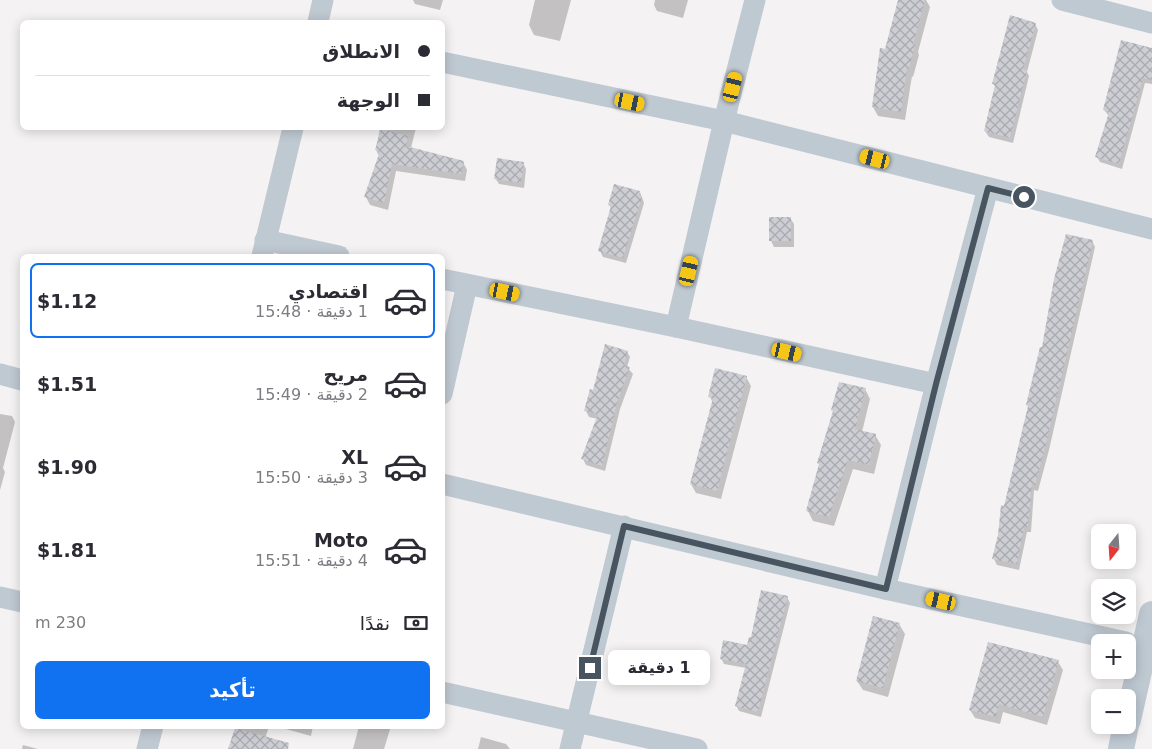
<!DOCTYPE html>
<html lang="ar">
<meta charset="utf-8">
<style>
:root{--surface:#fff;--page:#f7f7f7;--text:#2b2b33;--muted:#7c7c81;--line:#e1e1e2;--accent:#1071f1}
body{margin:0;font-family:"DejaVu Sans",Vazirmatn,sans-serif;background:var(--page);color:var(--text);direction:rtl;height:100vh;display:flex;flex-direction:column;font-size:19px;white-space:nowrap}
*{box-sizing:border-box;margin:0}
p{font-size:16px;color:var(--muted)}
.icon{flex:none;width:28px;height:28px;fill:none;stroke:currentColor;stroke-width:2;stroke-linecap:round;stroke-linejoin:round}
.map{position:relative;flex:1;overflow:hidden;direction:ltr}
.side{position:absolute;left:20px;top:254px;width:425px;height:475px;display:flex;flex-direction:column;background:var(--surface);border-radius:8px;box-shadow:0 2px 12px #0003;direction:rtl}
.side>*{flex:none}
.top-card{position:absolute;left:20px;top:20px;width:425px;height:110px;border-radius:8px;box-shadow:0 2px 12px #0003;direction:rtl;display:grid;align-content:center;height:110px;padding:0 15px;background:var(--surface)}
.needle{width:32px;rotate:197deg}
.fabs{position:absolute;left:1091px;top:524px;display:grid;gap:10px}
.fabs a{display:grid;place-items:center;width:45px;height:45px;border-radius:8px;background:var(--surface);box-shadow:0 2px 12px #0003;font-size:25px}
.end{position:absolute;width:22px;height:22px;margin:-11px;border:6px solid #485561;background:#fff;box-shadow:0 0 0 2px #fff}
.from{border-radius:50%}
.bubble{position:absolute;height:35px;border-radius:8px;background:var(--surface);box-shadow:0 2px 12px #0003;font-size:16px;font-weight:700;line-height:35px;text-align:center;direction:rtl}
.car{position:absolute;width:15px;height:30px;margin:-15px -8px;border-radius:6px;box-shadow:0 0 4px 1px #0007;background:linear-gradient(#f5c518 24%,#345 0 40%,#f5c518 0 76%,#345 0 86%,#f5c518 0)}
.top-card b{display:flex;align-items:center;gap:18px;height:48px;font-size:19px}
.top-card b+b{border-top:1px solid var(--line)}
.top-card i{width:12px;height:12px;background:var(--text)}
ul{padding:9px 0 0;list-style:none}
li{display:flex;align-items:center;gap:15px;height:75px;margin:0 10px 8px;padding:0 5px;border:2px solid transparent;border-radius:8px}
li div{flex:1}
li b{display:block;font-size:19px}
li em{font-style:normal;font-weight:700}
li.active{border-color:var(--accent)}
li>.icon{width:45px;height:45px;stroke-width:1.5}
.pay{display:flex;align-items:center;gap:12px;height:55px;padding:0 15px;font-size:19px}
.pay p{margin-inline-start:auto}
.primary-button{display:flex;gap:10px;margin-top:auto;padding:10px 15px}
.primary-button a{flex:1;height:58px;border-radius:8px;background:var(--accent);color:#fff;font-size:20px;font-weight:700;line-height:58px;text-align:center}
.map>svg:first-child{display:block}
.shadow{fill:#0003}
.building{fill:url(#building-cross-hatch)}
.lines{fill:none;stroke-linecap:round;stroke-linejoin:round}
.minor{stroke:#bfc9d2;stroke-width:21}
.tertiary{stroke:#bfc9d2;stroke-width:26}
.route{stroke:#485561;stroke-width:6}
</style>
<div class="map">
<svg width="1152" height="749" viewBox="0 0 1152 749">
<defs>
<pattern id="building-cross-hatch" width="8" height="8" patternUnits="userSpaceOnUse" patternTransform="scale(1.25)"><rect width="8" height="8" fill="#ccced4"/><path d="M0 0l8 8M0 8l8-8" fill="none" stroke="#a8aaaf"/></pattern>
</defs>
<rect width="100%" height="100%" fill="#f4f2f2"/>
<g class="shadow">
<path d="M413 0H443L440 10 415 4Z"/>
<path d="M535 0H571L560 41 534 35 529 25Z"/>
<path d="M655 0H688L683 18 657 11 654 5Z"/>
<path d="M900 0H926L930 7 918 52 919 55 913 77 912 76 905 120 878 116 873 107 886 51Z"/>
<path d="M1035 24 1038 30 1027 72 1029 76 1013 143 989 137 985 131 996 88 994 84Z"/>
<path d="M1152 50V84L1145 83 1122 169 1100 162 1097 157 1109 116 1104 110Z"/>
<path d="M380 128H416L411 148 463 162 467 170 465 181 396 171 388 210 370 205 366 197 379 156 376 150Z"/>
<path d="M523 163 526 169 524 188 499 184 495 178Z"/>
<path d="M640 192 644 203 626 263 603 257 600 251 611 208 609 205Z"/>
<path d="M790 218 794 224V247H774L771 241Z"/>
<path d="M1092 241 1095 247 1049 450 1038 491 1034 490 1031 532H1027L1019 570 997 565 994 559 1029 407 1027 405Z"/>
<path d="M627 352 630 357 627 367 633 374 620 409 605 471 586 465 583 459 598 419 589 417 586 411 593 391Z"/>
<path d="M746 377 751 386 721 499 696 493 691 484 713 403 710 397Z"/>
<path d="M865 389 870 399 862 432 875 435 881 445 874 474 853 469 834 526 813 521 808 511 820 466 818 463 834 412Z"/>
<path d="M0 414 12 416 15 422 3 468 5 472 0 490Z"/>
<path d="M787 597 790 603 761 717 739 711 736 705 746 668 724 664 721 658 747 646 752 639Z"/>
<path d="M899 624 905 634 888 697 863 690 857 681Z"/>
<path d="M1058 662 1063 670 1047 725 1003 712 1000 724 975 718 970 710Z"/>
<path d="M239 726H269L262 749H230Z"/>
<path d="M275 726H313L311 736Z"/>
<path d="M359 726H391L384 749H353Z"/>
<path d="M481 737 506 744 510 749H478Z"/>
<path d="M23 745 38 749H22Z"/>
</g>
<g class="building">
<path d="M898 0H925L913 44 915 45 909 69 907 68 901 112 872 107 880 48 885 49Z"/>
<path d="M1010 15 1036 23 1023 69 1027 70 1010 138 984 131 995 85 992 84Z"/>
<path d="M1121 40 1152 48V80L1143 78 1119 164 1095 157 1109 112 1103 110Z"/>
<path d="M381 129 408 136 406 146 464 161 461 174 392 164 384 203 364 197 380 151 375 150Z"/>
<path d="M497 158 524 162 521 183 494 179Z"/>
<path d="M614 184 640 191 639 196 642 197 623 258 598 251 611 206 608 205Z"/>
<rect x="769" y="217" width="22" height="24"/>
<path d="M1066 234 1093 240 1046 444 1035 485H1032L1028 527H1024L1017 564 992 559 998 535 1001 505 1004 506 1028 406 1026 405 1040 347H1042L1054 279Z"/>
<path d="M605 344 628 351 624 365 630 367 617 403 602 466 581 459 598 414 584 411 590 389 593 390Z"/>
<path d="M715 368 747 376 717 491 690 484 713 398 708 397Z"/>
<path d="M839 382 866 388 855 429 876 434 869 465 848 460 829 517 806 511 819 464 817 463 833 411 831 410Z"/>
<path d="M761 590 788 596 758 712 735 706 746 664 720 659 723 640 747 645 749 637H751Z"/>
<path d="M873 616 900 623 883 688 856 681Z"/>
<path d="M988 642 1059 660 1043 717 999 704 996 717 969 710Z"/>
<path d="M235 728 289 743 288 749H228Z"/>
</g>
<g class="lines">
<g class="minor">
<path d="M1062 0 1152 23"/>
<path d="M318 22 323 0"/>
<path d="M442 62 724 121 1152 229"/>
<path d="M265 240 339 256"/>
<path d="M262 256 293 128"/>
<path d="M442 279 676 327 936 384"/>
<path d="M676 327 724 121 755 0"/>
<path d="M0 374 22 380"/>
<path d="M442 394 467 285"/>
<path d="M442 484 885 589 1126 642"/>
<path d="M885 589 936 384 988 188"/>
<path d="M0 597 22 602"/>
<path d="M442 692 697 749"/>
<path d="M147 749 153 726"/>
<path d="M570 749 624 526"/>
</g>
<g class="tertiary">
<path d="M1128 720 1152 614"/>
<path d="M1121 749 1126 725"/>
</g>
</g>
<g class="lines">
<path class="route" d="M590 668 624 526 886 589 936 384 988 188 1024 197"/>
</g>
</svg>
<div class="fabs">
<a><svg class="needle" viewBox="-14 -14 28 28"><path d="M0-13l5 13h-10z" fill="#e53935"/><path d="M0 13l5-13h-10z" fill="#7c7c81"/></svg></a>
<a><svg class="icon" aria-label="layers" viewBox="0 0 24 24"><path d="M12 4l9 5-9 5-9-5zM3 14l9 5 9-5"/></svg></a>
<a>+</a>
<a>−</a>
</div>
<i class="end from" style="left:1024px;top:197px"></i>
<i class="end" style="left:590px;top:668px"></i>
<div class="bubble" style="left:608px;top:650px;width:102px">1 دقيقة</div>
<i class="car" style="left:733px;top:87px;rotate:14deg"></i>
<i class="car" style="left:630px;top:102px;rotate:102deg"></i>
<i class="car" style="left:875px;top:159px;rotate:284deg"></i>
<i class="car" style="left:689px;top:271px;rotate:13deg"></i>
<i class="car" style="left:505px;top:292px;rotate:102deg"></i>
<i class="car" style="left:787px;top:352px;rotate:103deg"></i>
<i class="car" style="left:941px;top:601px;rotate:283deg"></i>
<div class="top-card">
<b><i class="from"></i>الانطلاق</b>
<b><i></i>الوجهة</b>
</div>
<section class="side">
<ul>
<li class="active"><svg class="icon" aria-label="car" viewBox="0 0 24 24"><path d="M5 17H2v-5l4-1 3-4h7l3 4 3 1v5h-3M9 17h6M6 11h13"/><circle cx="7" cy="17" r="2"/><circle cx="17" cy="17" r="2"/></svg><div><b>اقتصادي</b><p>1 دقيقة · 15:48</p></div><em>$1.12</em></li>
<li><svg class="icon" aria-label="car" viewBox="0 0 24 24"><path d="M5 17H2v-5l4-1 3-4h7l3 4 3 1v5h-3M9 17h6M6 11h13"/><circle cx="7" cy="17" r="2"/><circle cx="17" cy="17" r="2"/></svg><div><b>مريح</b><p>2 دقيقة · 15:49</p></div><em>$1.51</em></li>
<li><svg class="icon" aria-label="car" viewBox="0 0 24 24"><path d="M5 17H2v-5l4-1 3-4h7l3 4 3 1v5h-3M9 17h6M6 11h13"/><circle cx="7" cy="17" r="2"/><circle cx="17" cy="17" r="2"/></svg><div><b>XL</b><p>3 دقيقة · 15:50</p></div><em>$1.90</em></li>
<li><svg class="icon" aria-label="car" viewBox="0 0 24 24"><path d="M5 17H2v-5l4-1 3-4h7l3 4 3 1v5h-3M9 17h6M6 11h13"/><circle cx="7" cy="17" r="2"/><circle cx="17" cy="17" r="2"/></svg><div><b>Moto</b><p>4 دقيقة · 15:51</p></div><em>$1.81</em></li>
</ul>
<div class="pay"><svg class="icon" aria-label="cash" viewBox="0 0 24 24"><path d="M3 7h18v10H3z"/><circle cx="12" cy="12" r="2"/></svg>نقدًا<p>230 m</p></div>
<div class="primary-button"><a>تأكيد</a></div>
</section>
</div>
